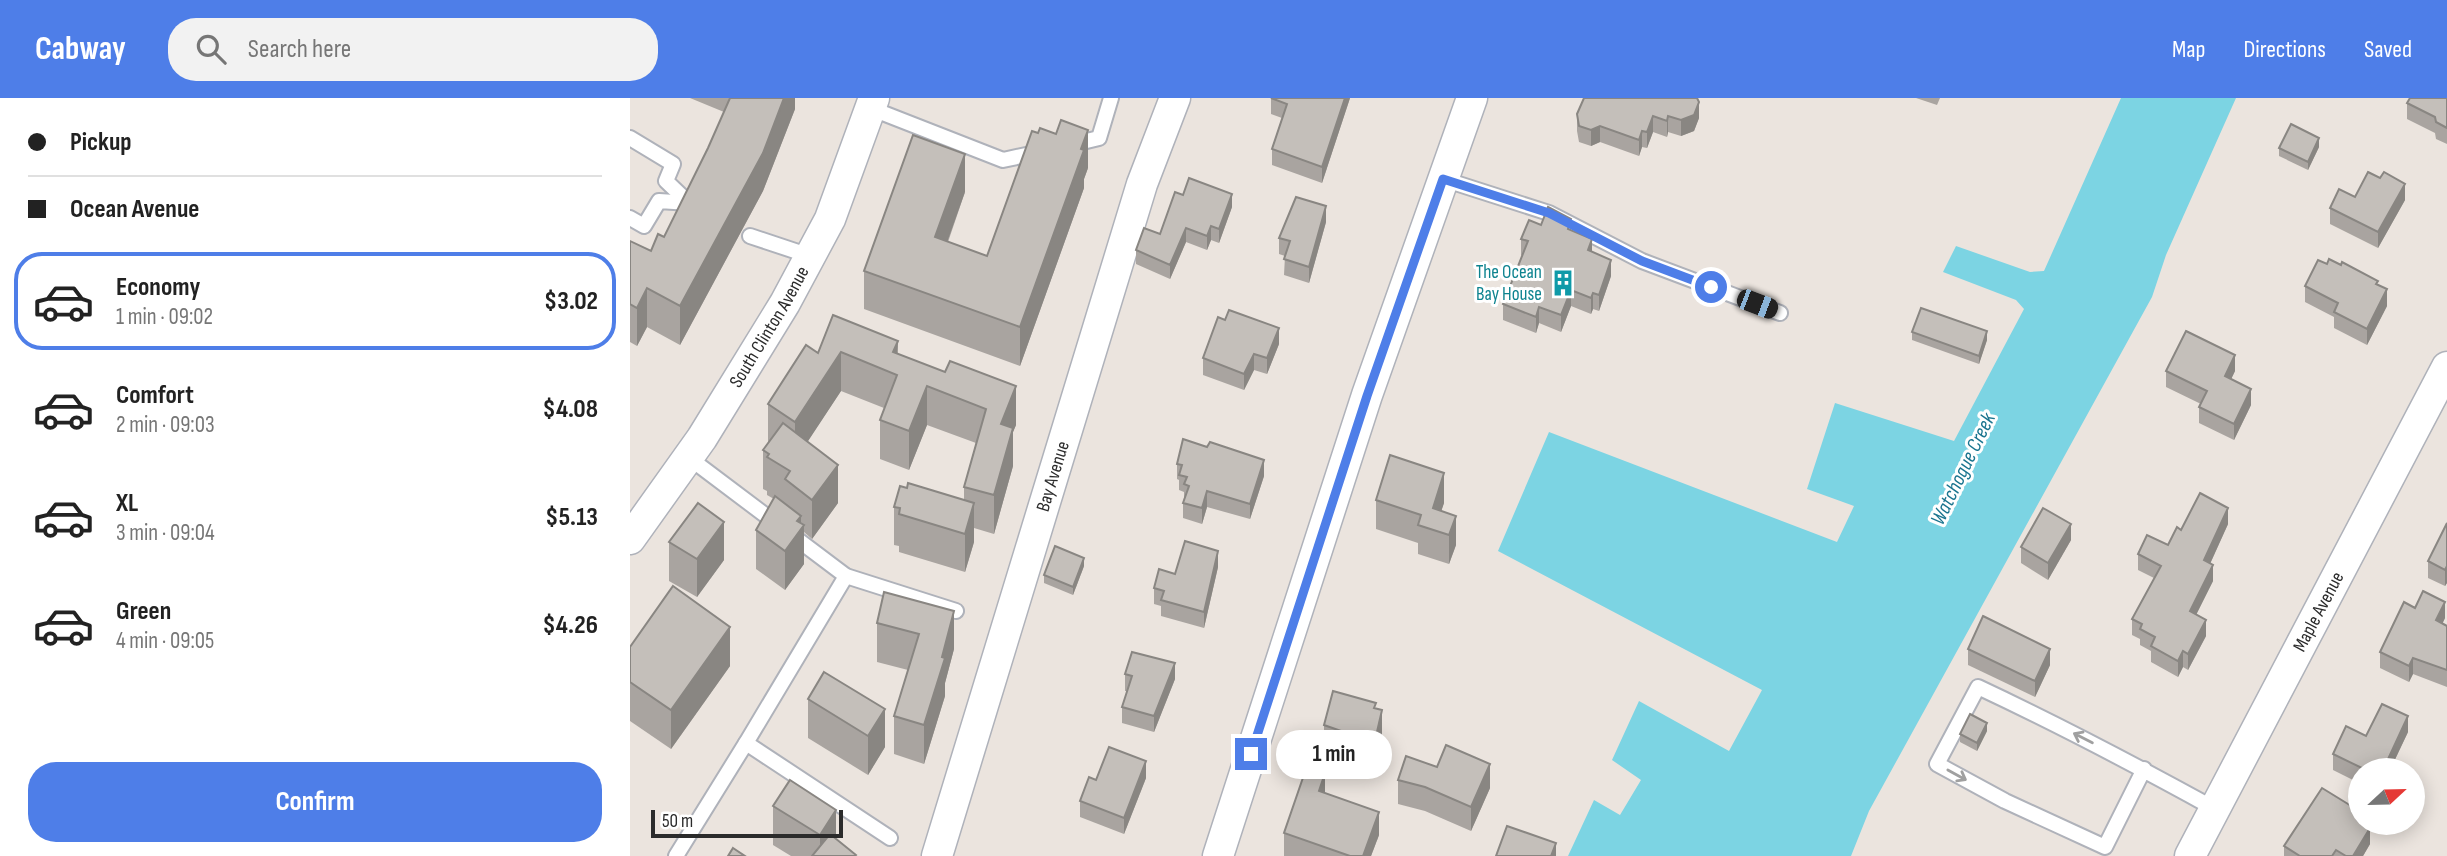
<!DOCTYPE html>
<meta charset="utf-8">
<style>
:root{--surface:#fff;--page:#f2f2f2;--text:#222;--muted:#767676;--line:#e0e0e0;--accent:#4e7ee8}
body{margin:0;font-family:"Sofia Sans Condensed",sans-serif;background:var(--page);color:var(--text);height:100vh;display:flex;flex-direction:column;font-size:26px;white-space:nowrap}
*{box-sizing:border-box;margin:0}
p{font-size:23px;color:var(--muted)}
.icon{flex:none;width:38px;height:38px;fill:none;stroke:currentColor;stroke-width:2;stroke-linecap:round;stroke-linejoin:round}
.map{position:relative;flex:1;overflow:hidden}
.side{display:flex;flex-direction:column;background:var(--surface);width:630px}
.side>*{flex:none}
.hud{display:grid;align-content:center;height:154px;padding:0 28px;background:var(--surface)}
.needle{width:46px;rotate:68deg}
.fabs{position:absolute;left:1718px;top:660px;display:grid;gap:14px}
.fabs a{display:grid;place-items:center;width:77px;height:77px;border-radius:50%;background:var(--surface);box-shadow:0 4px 18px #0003;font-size:35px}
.scale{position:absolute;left:21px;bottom:18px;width:192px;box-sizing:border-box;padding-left:7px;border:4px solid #2b2b2b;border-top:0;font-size:19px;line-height:24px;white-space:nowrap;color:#2b2b2b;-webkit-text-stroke:5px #fff;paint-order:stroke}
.end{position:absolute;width:32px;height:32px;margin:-16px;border:9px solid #4e7ee8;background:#fff;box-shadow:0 0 0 4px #fff}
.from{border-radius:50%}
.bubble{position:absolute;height:49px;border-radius:24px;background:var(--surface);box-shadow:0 4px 18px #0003;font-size:23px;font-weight:700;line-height:49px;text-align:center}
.car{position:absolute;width:21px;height:42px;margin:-21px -10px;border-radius:9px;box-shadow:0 0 5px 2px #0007;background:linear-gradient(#222 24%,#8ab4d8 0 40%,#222 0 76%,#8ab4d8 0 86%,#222 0)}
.hud b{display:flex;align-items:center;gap:24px;height:66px;font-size:26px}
.hud b+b{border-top:2px solid var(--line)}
.hud i{width:18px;height:18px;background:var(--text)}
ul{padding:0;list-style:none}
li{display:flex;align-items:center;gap:21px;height:98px;margin:0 14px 10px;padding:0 14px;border:4px solid transparent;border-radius:28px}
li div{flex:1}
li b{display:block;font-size:26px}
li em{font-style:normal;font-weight:700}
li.selected{border-color:var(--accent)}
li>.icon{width:63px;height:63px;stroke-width:1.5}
.primary-button{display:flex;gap:14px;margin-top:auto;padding:14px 28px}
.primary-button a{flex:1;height:80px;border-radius:28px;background:var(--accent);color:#fff;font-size:28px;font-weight:700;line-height:80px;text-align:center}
header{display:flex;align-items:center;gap:42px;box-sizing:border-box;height:98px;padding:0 35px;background:var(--accent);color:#fff}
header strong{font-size:33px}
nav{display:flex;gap:38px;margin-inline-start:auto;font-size:24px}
.search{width:490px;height:63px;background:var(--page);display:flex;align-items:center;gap:18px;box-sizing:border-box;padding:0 24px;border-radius:28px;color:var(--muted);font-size:26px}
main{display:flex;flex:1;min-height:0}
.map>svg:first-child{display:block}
.water{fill:#7cd4e3}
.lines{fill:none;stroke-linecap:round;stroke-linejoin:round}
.lane-casing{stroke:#afb2ba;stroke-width:18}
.street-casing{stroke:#afb2ba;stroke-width:33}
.lane{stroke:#fff;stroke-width:14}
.street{stroke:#fff;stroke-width:30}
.wall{fill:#a9a4a0}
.shaded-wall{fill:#898682}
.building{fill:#c4bfba;stroke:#898682;stroke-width:2}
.oneway{stroke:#a0a0a0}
.route{stroke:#4e7ee8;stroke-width:9}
.labels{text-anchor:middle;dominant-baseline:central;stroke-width:6;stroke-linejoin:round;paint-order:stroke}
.culture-label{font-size:19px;fill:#0d838f;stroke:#fff;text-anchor:end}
.street-label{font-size:19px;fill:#2b2b2b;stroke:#fff}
.water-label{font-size:21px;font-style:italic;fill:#1b758f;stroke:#fff}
</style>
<header>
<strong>Cabway</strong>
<div class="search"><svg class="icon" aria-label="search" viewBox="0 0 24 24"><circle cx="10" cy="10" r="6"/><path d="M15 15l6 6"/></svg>Search here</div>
<nav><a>Map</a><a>Directions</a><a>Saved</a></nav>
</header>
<main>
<section class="side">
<div class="hud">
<b><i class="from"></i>Pickup</b>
<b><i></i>Ocean Avenue</b>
</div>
<ul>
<li class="selected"><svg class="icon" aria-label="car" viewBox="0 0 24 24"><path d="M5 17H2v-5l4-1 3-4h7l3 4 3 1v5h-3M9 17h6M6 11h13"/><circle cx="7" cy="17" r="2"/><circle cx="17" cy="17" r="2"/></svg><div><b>Economy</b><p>1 min · 09:02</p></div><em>$3.02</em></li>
<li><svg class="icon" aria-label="car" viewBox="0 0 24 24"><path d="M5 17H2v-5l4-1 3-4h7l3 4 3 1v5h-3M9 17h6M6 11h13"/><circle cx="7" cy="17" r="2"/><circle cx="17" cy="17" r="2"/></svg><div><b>Comfort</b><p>2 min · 09:03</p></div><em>$4.08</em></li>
<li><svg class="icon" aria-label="car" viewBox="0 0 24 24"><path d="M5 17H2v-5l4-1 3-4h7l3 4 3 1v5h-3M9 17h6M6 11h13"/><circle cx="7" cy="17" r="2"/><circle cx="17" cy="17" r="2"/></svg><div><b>XL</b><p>3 min · 09:04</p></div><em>$5.13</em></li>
<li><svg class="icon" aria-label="car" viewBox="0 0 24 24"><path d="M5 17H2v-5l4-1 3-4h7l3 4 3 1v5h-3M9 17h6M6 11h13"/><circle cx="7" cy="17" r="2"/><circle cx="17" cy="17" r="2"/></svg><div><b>Green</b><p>4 min · 09:05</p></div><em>$4.26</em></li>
</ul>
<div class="primary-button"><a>Confirm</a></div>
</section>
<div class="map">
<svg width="1817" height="758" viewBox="0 0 1817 758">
<rect width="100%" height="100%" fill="#ebe4de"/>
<path class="water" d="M1491 0H1606L1536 157 1522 199 1239 713 1221 758H938L964 702 990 717 1011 682 982 662 1009 603 1099 653 1132 592 868 453 919 334 1207 444 1224 408 1177 391 1205 305 1324 343 1394 211 1386 202 1313 174 1326 148 1400 174 1414 173Z"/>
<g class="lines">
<g class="lane-casing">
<g id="lane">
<path d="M240 10 373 62 410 54"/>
<path d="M0 40 43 66 36 83 59 105"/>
<path d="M440 47 469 40 481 0"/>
<path d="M813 81 919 115 1012 163 1150 215"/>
<path d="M0 120 14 128 29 103 59 105"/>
<path d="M120 138 180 158"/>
<path d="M58 359 216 478 326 513"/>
<path d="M216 478 116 645 260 740"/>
<path d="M1514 671 1475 749 1375 703 1307 666 1348 589C1429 627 1507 668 1585 711"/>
<path d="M46 758 116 645"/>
</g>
</g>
<g class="street-casing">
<g id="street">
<path id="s1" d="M0 441 72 340 155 205 200 121 244 0"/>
<path id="s2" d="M307 758 512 86 545 0"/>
<path d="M588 758 737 297 842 0"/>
<path id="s3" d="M1560 758 1817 269"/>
</g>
</g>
<use href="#lane" class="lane"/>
<use href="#street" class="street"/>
</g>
<g class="wall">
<path d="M60 0H165V11L133 93 50 247 17 229 7 248 0 244V143L21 153 34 139 78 50 94 14Z"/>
<path d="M641 0H720L692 85 642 67V51L652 20 641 16Z"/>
<path d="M954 0 1069 20 1064 33 1051 38 1038 34 1037 39 1023 34 1017 50 1012 49 1009 58 970 44 961 48 949 44 947 33V16Z"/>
<path d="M1286 0H1310L1307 7Z"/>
<path d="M1817 0V46L1806 41 1805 35 1777 21V5Z"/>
<path d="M1689 49 1678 72 1649 58V50Z"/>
<path d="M458 70 454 81V90L390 268 234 211V173L335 94 318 144 357 158Z"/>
<path d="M553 97 602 109 589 145 581 142 577 152 556 144 540 181 506 166V152L530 136Z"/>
<path d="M1725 99 1775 102 1748 150 1700 126V110Z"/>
<path d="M696 124 679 185 654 177 655 158 649 156V140Z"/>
<path d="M911 127 941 132 962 154 981 178 969 213 963 211 961 216 941 208 931 234 909 225 906 235 873 222V206L892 157H891V141Z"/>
<path d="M1697 166 1748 186 1757 208 1737 247 1704 230V219L1675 204V188Z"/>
<path d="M203 217 386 327 383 334V368L364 436 344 430V444L335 474 269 454V448L264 447V409L334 402V389L346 345 297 327 279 372 250 361V322L254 310 211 293 177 344 208 405 182 441 174 434V466L155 492 126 471V432L144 401 137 397V393L133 391V352L138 345V306L188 255Z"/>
<path d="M1282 234 1357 242 1349 266 1282 242Z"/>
<path d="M649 246 637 276 624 272 614 292 573 277V260Z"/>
<path d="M1536 273H1605L1601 281 1621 307 1604 342 1569 325V309L1571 306 1536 289Z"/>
<path d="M547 366 634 378 620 421 577 409 572 426 553 420V405L554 400V394L549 392V382L547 381Z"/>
<path d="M746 402 814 405 811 413 826 447 819 466 788 456V445L746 431Z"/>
<path d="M1817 425V485L1815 488 1798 480V463Z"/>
<path d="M1598 426 1580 466 1583 483 1566 517 1576 538 1558 572 1553 569 1548 579 1521 564V553L1510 547V541L1502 537V521L1524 480 1508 472V456L1538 447 1551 432Z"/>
<path d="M1441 442 1418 482 1391 465V449Z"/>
<path d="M39 444 94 462 67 499 39 483Z"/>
<path d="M454 468 443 497 414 485V477Z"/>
<path d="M588 469 574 530 531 518V508L524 506V490L545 476Z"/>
<path d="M254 494 324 551 315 585V598L294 666 264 656V618L278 572 247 564V525Z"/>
<path d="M1785 510 1815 520 1812 526 1817 528V589L1783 576 1779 584 1750 570V554Z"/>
<path d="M0 549 100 568 41 651 0 623Z"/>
<path d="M1338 551 1420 567 1405 599 1338 567Z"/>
<path d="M495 576 545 581 524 634 492 625V609L497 593H495Z"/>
<path d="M178 601 255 649 238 677 178 640Z"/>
<path d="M746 611 752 642 744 676 720 670 717 665 694 657V627Z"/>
<path d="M1357 633 1347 653 1330 644V636Z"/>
<path d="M1778 634 1760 672H1731V686L1703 672V656L1736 638Z"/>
<path d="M516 680 494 736 450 719V703L466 682Z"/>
<path d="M768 682 860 690 841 733 795 713 768 706Z"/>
<path d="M695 695 749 737 741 758H654V735Z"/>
<path d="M143 708 206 741 226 758H161L143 747Z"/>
<path d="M1731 724 1740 746 1733 758H1654V748Z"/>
</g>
<g class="shaded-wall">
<path d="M154 0H165V11L133 93 50 247V208Z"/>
<path d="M715 0H720L692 85V69Z"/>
<path d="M1069 4V20L1064 33 1051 38V22Z"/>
<path d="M1023 18V34L1017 50V34Z"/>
<path d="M1038 18V34L1037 39V23Z"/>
<path d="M970 28V44L961 48V32Z"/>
<path d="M458 32V70L454 81V90L390 268V229Z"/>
<path d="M1012 33V49L1009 58V42Z"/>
<path d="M1689 40V49L1678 72V64Z"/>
<path d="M335 56V94L305 178V139Z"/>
<path d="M1775 86V102L1748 150V134Z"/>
<path d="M602 96V109L589 145V131Z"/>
<path d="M696 108V124L679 185V169Z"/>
<path d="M581 128V142L577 152V138Z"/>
<path d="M556 130V144L540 181V167Z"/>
<path d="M962 141V157L958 152Z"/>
<path d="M981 162V178L969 213V197Z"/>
<path d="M17 190V229L7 248V210Z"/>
<path d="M1757 191V208L1737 247V231Z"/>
<path d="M941 192V208L931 234V217Z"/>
<path d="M963 195V211L961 216V200Z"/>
<path d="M909 209V225L906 235V219Z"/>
<path d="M649 230V246L637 276V260Z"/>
<path d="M1357 233V242L1349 266V258Z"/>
<path d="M268 243 267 282 263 254Z"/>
<path d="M211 254V293L165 363V324Z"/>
<path d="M624 256V272L614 292V276Z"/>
<path d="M1605 257V273L1595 294V278Z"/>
<path d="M297 288V327L279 372V333Z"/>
<path d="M386 288V327L383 334V368L364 436V397L371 326Z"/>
<path d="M1621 291V307L1604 342V326Z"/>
<path d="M634 362V378L620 421V406Z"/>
<path d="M208 367V405L182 441V402Z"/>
<path d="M814 375V405L805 432 803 410Z"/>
<path d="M577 393V409L572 426V410Z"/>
<path d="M344 405V444L335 474V436Z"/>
<path d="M1598 410V426L1574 479V462Z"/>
<path d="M171 418V432L174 427V466L155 492V453L167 423Z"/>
<path d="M826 418V447L819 466V437Z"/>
<path d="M94 424V462L67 499V461Z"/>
<path d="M1441 426V442L1418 482V465Z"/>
<path d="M588 453V469L574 530V514Z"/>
<path d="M454 460V468L443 497V489Z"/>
<path d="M1583 467V483L1560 529V513Z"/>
<path d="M1817 468V485L1815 488V472Z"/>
<path d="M1815 504V520L1806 539V522Z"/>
<path d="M324 513V551L315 585V598L294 666V627Z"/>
<path d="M1576 522V538L1558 572V556Z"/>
<path d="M100 529V568L41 651V612Z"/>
<path d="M1420 551V567L1405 599V583Z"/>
<path d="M1553 553V569L1548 579V563Z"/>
<path d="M1783 560V576L1779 584V568Z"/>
<path d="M545 565V581L524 634V618Z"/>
<path d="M255 611V649L238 677V638Z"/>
<path d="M752 612V642L744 676V647Z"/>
<path d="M1778 618V634L1760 672H1753Z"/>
<path d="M1357 625V633L1347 653V645Z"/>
<path d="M516 663V680L494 736V720Z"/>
<path d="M860 666V690L841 733V709Z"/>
<path d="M695 675V698L689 693Z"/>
<path d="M206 712V750L190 758V737Z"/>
<path d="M749 714V737L741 758H733Z"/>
<path d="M1740 730V746L1733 758H1723Z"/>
<path d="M926 745V758H921Z"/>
</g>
<g class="building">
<path d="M100 0H154L133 55 50 208 17 190 7 210 0 206V143L21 153 28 136 34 139 78 50Z"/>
<path d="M641 0H715L692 69 642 51 657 6Z"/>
<path d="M954 0H1067L1069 4 1064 17 1051 22 1038 18 1037 23 1023 18 1017 34 1012 33 1009 42 970 28 961 32 949 28 947 16Z"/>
<path d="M1780 0H1817V30L1806 24 1805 19 1777 5Z"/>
<path d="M431 22 458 32 451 51 454 52 390 229 234 173 283 37 335 56 305 139 357 158 402 33 408 35 410 30 426 36Z"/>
<path d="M1661 26 1689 40 1678 64 1649 50Z"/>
<path d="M1738 74 1750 80 1754 74 1775 86 1748 134 1700 110 1709 91 1725 99Z"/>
<path d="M559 80 602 96 589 131 581 128 577 138 556 130 540 167 506 152 514 130 530 136 545 94 553 97Z"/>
<path d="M666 99 696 108 679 169 654 161 660 143 649 140Z"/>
<path d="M918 109 941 121 938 131 962 141 958 152 981 162 969 197 963 195 961 200 941 192 931 217 909 209 906 219 873 206 898 143 891 141 899 122 911 127Z"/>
<path d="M1699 161 1711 167 1712 164 1748 183 1746 186 1757 191 1737 231 1704 214 1708 205 1675 188 1688 162 1697 166Z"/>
<path d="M1291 210 1357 233 1349 258 1282 234Z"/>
<path d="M599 212 649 230 637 260 624 256 614 276 573 260 588 219 595 222Z"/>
<path d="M203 217 268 243 263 254 315 274 320 263 386 288 371 326 383 330 364 397 334 389 356 311 297 288 279 333 250 322 267 277 211 254 165 324 138 306 176 247 188 255Z"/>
<path d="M1556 233 1605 257 1595 278 1621 291 1604 326 1569 309 1577 293 1536 273Z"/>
<path d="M153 325 208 367 182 402 155 381 160 373 137 359 139 356 133 352Z"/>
<path d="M553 341 577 349 580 344 634 362 620 406 577 393 572 410 553 405 559 388 554 386 557 379 549 377 552 367 547 366Z"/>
<path d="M760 357 814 375 803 410 826 418 819 437 788 427 791 417 746 402Z"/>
<path d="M278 385 344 405 335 436 269 416 270 410 264 409 270 388 277 390Z"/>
<path d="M1570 395 1598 410 1574 462 1583 467 1560 513 1576 522 1558 556 1553 553 1548 563 1521 548 1525 539 1510 531 1512 526 1502 521 1531 468 1508 456 1517 437 1538 447 1547 429 1551 432Z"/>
<path d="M145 398 171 418 167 423 174 427 155 453 126 432Z"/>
<path d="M68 405 94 424 67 461 39 444Z"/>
<path d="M1413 410 1441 426 1418 465 1391 449Z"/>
<path d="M1817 425V468L1815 472 1798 463Z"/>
<path d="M555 443 588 453 574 514 531 502 534 493 524 490 529 471 545 476Z"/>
<path d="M425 448 454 460 443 489 414 477Z"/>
<path d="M43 488 100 529 41 612 0 584V549Z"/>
<path d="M1793 493 1815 504 1806 522 1817 528V572L1783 560 1779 568 1750 554 1774 504 1785 510Z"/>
<path d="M254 494 324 513 312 559 315 560 294 627 264 618 289 536 247 525Z"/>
<path d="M1353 518 1420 551 1405 583 1338 551Z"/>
<path d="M502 554 545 565 524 618 492 609 502 578 495 576Z"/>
<path d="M194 574 255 611 238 638 178 601Z"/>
<path d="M703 593 746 605 744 610 752 612 744 647 720 641 717 635 694 627Z"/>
<path d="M1752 606 1778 618 1753 672H1736L1703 656 1716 628 1736 638Z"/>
<path d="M1340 616 1357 625 1347 645 1330 636Z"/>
<path d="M816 647 860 666 841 709 795 689 768 682 776 658 807 669Z"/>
<path d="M479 649 516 663 494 720 450 703 459 679 466 682Z"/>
<path d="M677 668 695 675 689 693 749 714 733 758H720L654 735Z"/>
<path d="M160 682 206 712 190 737 143 708Z"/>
<path d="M1692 690 1731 714V718L1728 722 1740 730 1723 758H1716L1706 752 1702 758H1670L1654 748Z"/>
<path d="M877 728 926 745 921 758H866Z"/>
<path d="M200 736 226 757 225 758H182Z"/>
<path d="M103 750 115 758H98Z"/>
</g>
<defs><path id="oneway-shaft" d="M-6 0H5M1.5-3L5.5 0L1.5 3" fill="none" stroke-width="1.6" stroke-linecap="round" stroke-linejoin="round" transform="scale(1.75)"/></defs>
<g class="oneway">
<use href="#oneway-shaft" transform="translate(1453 640) rotate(-153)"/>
<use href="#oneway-shaft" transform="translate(1327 677) rotate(29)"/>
</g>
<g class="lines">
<path class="route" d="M621 656 737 298 813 81 919 115 1012 163 1081 189"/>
</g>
<defs>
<g id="building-bare" transform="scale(2.1)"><path d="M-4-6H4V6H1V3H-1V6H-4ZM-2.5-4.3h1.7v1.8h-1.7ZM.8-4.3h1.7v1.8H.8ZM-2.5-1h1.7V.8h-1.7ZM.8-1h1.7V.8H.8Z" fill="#0f9aa8" stroke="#fff" stroke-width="2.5" paint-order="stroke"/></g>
</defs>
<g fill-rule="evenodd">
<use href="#building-bare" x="933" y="185"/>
</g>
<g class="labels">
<g class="culture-label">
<text x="912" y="174">The Ocean<tspan x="912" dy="22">Bay House</tspan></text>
</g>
<g class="street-label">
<text stroke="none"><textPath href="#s1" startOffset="254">South Clinton Avenue</textPath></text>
<text stroke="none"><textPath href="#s2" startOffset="397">Bay Avenue</textPath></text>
<text stroke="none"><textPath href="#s3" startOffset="276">Maple Avenue</textPath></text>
</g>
<g class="water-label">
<text transform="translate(1333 371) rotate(-64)">Watchogue Creek</text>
</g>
</g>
</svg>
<div class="fabs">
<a><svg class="needle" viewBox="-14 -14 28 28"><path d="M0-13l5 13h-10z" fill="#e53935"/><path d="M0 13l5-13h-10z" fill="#767676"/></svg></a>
</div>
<div class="scale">50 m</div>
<i class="end from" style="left:1081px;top:189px"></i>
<i class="end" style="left:621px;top:656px"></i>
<div class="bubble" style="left:646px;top:632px;width:116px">1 min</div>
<i class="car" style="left:1127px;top:206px;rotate:111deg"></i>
</div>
</main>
